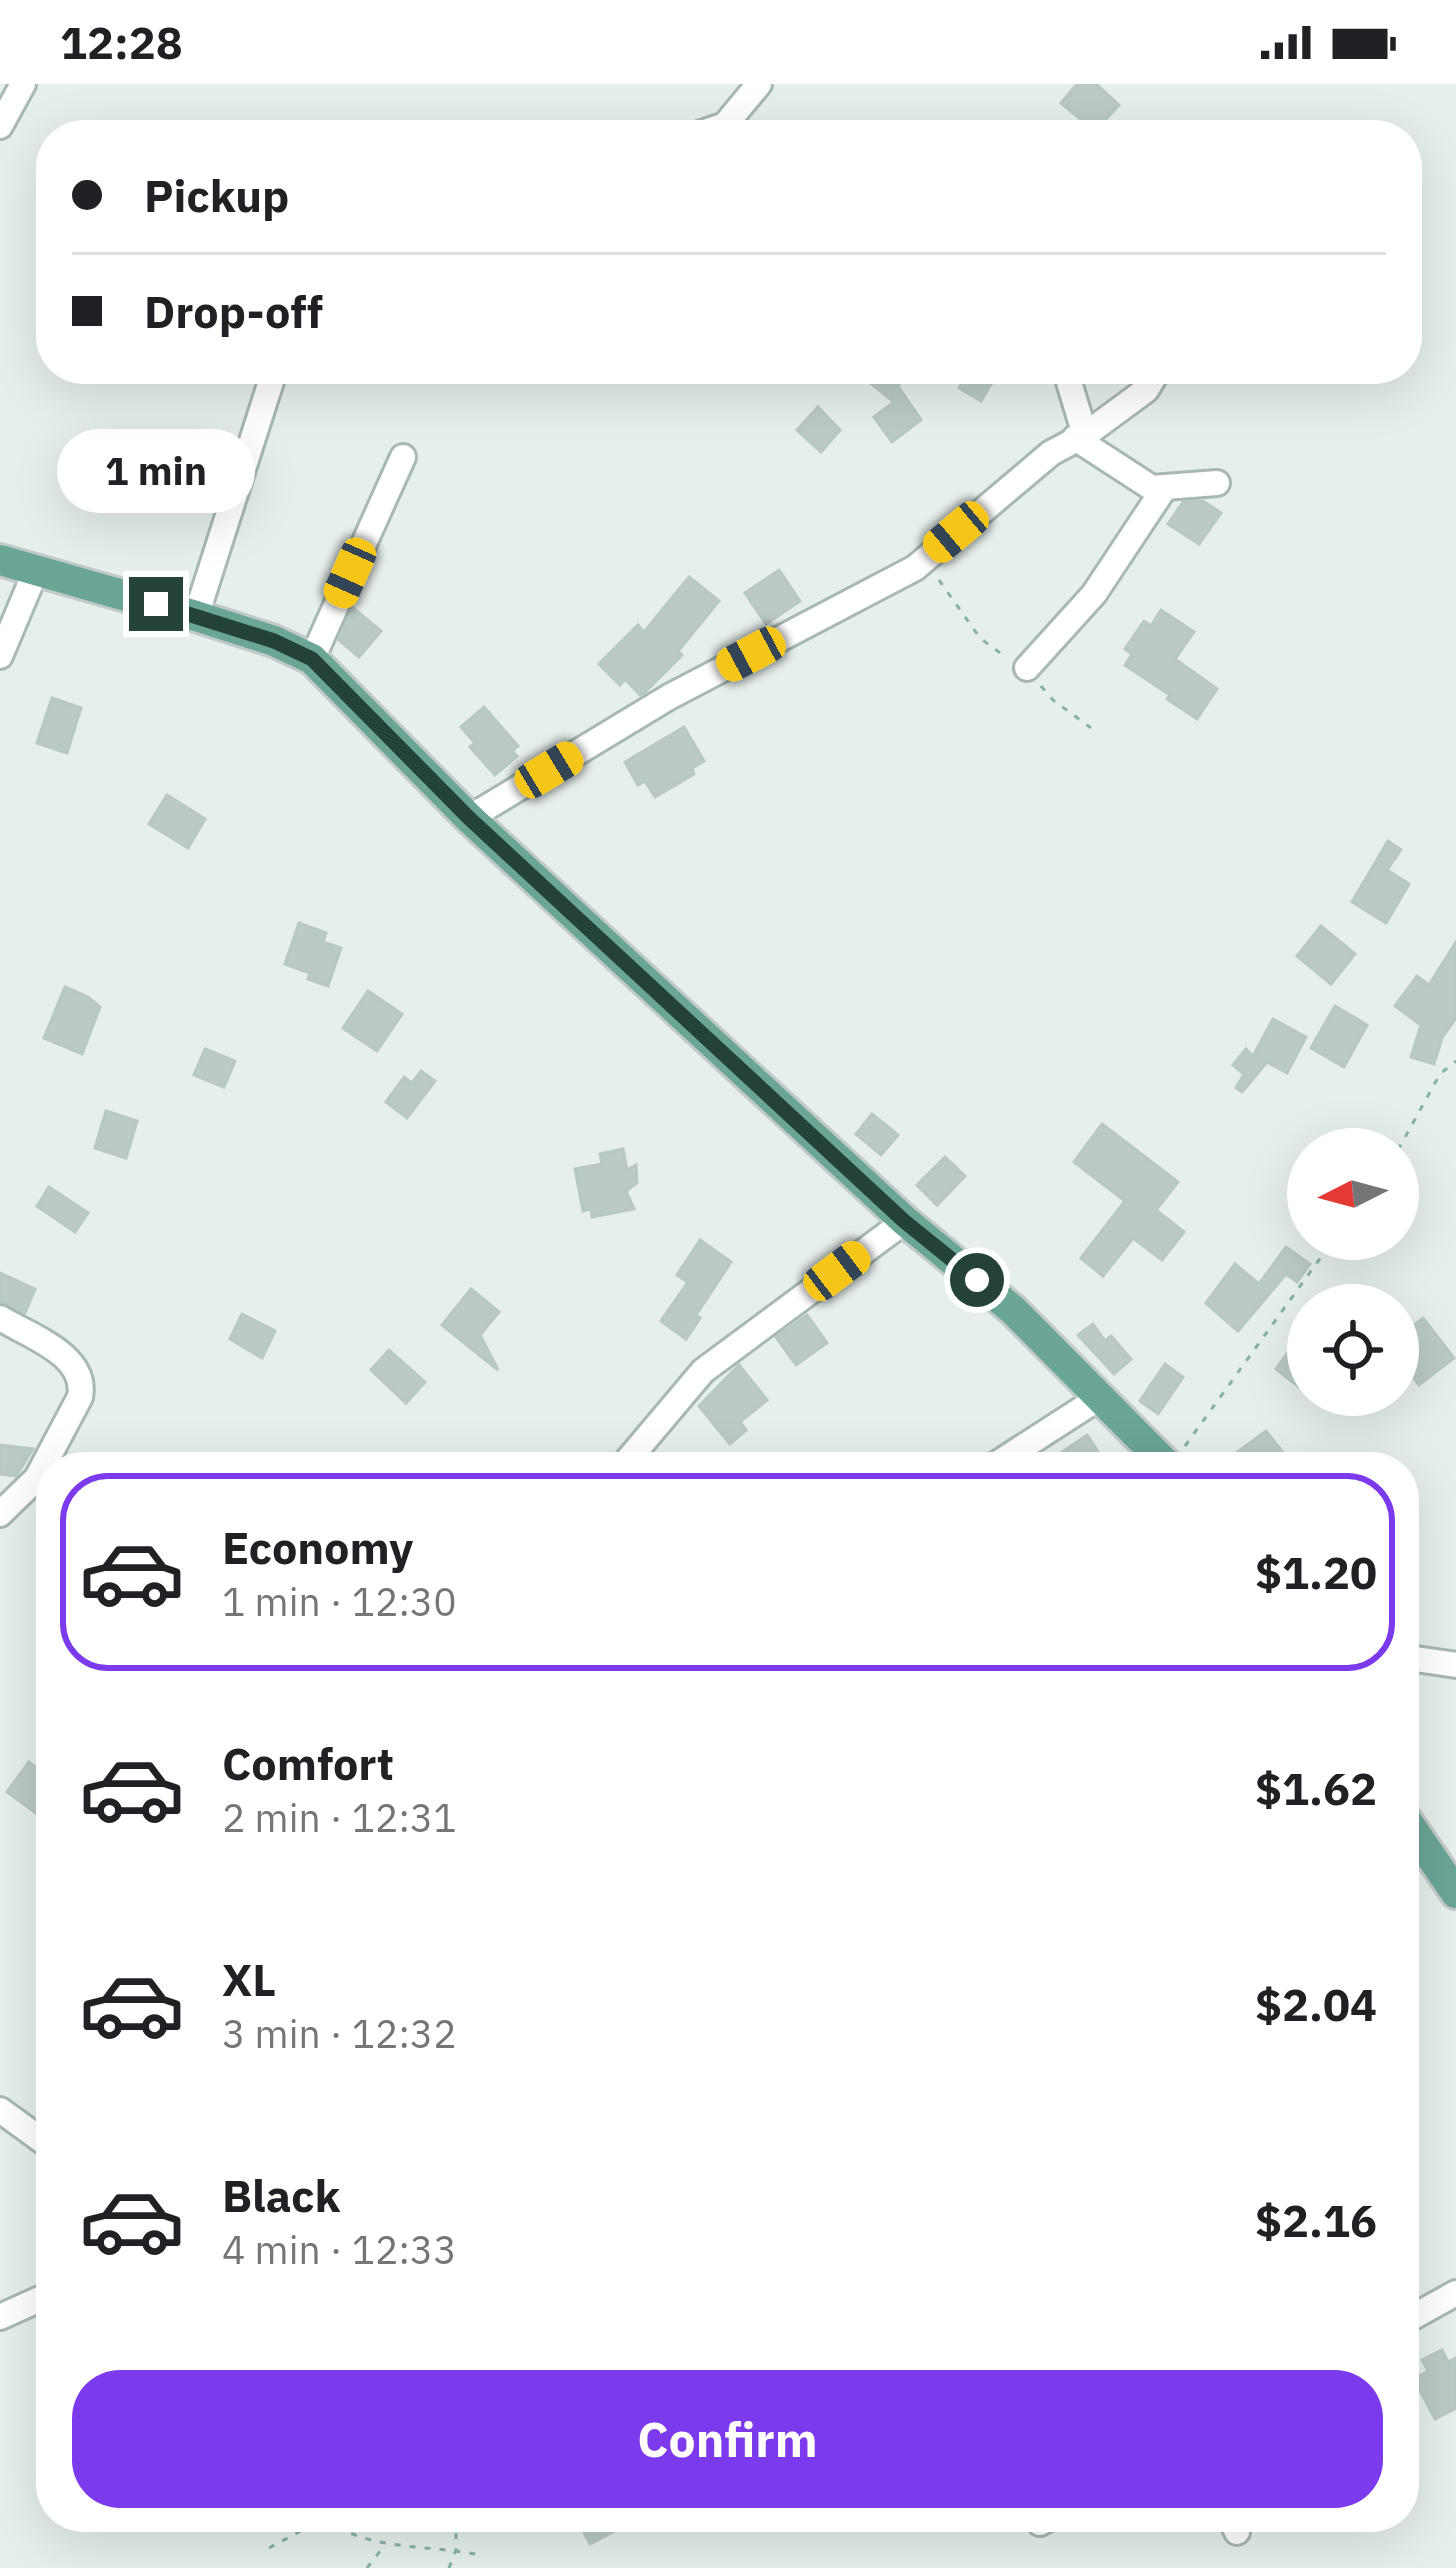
<!DOCTYPE html>
<meta charset="utf-8">
<style>
:root{--surface:#fff;--page:#f6f6f6;--text:#202124;--muted:#757577;--line:#e0e0e0;--accent:#7c3aed}
body{margin:0;font-family:"IBM Plex Sans",sans-serif;background:var(--page);color:var(--text);height:100vh;display:flex;flex-direction:column;font-size:45px;white-space:nowrap}
*{box-sizing:border-box;margin:0}
p{font-size:39px;color:var(--muted)}
.icon{flex:none;width:66px;height:66px;fill:none;stroke:currentColor;stroke-width:2;stroke-linecap:round;stroke-linejoin:round}
.map{position:relative;flex:1;overflow:hidden}
.drawer{position:absolute;left:36px;top:1368px;width:1383px;height:1080px;display:flex;flex-direction:column;background:var(--surface);border-radius:48px;box-shadow:0 12px 48px #0002}
.drawer>*{flex:none}
.top-card{position:absolute;left:36px;top:36px;width:1386px;height:264px;border-radius:48px;box-shadow:0 12px 48px #0002;display:grid;align-content:center;height:264px;padding:0 36px;background:var(--surface)}
.needle{width:78px;rotate:264deg}
.buttons{position:absolute;left:1287px;top:1044px;display:grid;gap:24px}
.buttons a{display:grid;place-items:center;width:132px;height:132px;border-radius:50%;background:var(--surface);box-shadow:0 12px 48px #0002;font-size:60px}
.end{position:absolute;width:54px;height:54px;margin:-27px;border:15px solid #24423a;background:#fff;box-shadow:0 0 0 6px #fff}
.from{border-radius:50%}
.bubble{position:absolute;height:84px;border-radius:42px;background:var(--surface);box-shadow:0 12px 48px #0002;font-size:39px;font-weight:700;line-height:84px;text-align:center}
.car{position:absolute;width:36px;height:72px;margin:-36px -18px;border-radius:15px;box-shadow:0 0 9px 3px #0007;background:linear-gradient(#f5c518 24%,#345 0 40%,#f5c518 0 76%,#345 0 86%,#f5c518 0)}
.top-card b{display:flex;align-items:center;gap:42px;height:114px;font-size:45px}
.top-card b+b{border-top:3px solid var(--line)}
.top-card i{width:30px;height:30px;background:var(--text)}
ul{padding:21px 0 0;list-style:none}
li{display:flex;align-items:center;gap:36px;height:198px;margin:0 24px 18px;padding:0 12px;border:6px solid transparent;border-radius:48px}
li div{flex:1}
li b{display:block;font-size:45px}
li em{font-style:normal;font-weight:700}
li.active{border-color:var(--accent)}
li>.icon{width:108px;height:108px;stroke-width:1.5}
.cta{display:flex;gap:24px;margin-top:auto;padding:24px 36px}
.cta a{flex:1;height:138px;border-radius:48px;background:var(--accent);color:#fff;font-size:48px;font-weight:700;line-height:138px;text-align:center}
.status{display:flex;justify-content:space-between;align-items:center;height:84px;padding:0 60px;background:var(--surface);direction:ltr}
.status svg{height:33px;fill:currentColor}
.map>svg:first-child{display:block}
.building{fill:#bbcac4;stroke:#b8c9c2;stroke-width:3}
.lines{fill:none;stroke-linecap:round;stroke-linejoin:round}
.minor-casing{stroke:#a8b8b2;stroke-width:30}
.major-casing{stroke:#c2cac8;stroke-width:36}
.path{stroke:#86b3a5;stroke-width:3;stroke-dasharray:6 9;stroke-linecap:butt}
.minor{stroke:#fff;stroke-width:24}
.major{stroke:#6aa596;stroke-width:30}
.route{stroke:#24423a;stroke-width:15}
</style>
<div class="status"><b>12:28</b><svg viewBox="0 0 49 12"><path d="M0 12V9h3v3zM5 12V6h3v6zM10 12V3h3v9zM15 12V0h3v12zM26 1h20v11H26zM47 4h2v5h-2z"/></svg></div>
<div class="map">
<svg width="1456" height="2484" viewBox="0 0 1456 2484">
<rect width="100%" height="100%" fill="#e6efeb"/>
<g class="building">
<path d="M1077 0H1096L1119 21 1095 47 1061 19Z"/>
<path d="M853 285H896L905 292 898 302 921 336 892 358 874 333 894 318Z"/>
<path d="M970 285H1000L981 317 959 304Z"/>
<path d="M818 323 840 346 821 368 797 346Z"/>
<path d="M1203 417 1221 429 1199 460 1168 440 1183 418Z"/>
<path d="M779 486 800 517 766 540 745 509Z"/>
<path d="M689 493 719 517 678 567 682 571 644 609 640 611 625 595 620 601 599 580 638 541 644 548Z"/>
<path d="M353 524 381 547 359 573 339 556Z"/>
<path d="M1161 526 1194 548 1175 575 1217 605 1197 635 1167 615 1170 611 1125 581 1132 570 1125 565 1144 537 1151 542Z"/>
<path d="M52 614 81 624 67 669 37 659Z"/>
<path d="M484 623 518 662 512 667 517 672 495 691 470 663 475 659 461 643Z"/>
<path d="M684 643 704 677 692 684 694 690 655 713 645 697 638 701 625 678Z"/>
<path d="M167 711 205 735 188 764 149 740Z"/>
<path d="M1388 757 1401 766 1387 786 1409 800 1386 839 1352 818Z"/>
<path d="M299 839 326 849 323 858 341 864 328 902 308 895 310 889 285 880Z"/>
<path d="M1321 842 1355 870 1331 900 1297 872Z"/>
<path d="M1456 858V934L1442 954 1434 980 1411 973 1421 941 1395 922 1417 892 1429 901Z"/>
<path d="M65 903 88 913 100 923 82 970 44 954Z"/>
<path d="M368 907 402 930 377 967 343 944Z"/>
<path d="M1335 922 1367 941 1344 983 1311 964Z"/>
<path d="M1273 935 1306 953 1287 989 1267 978 1242 1008 1236 1004 1244 990 1233 981 1246 965 1253 972Z"/>
<path d="M205 965 235 977 224 1003 194 991Z"/>
<path d="M421 987 435 997 407 1034 386 1018 404 993 412 999Z"/>
<path d="M106 1027 137 1037 126 1074 95 1064Z"/>
<path d="M872 1030 898 1051 881 1071 856 1050Z"/>
<path d="M1102 1040 1178 1098 1156 1126 1184 1148 1162 1176 1133 1154 1103 1192 1081 1174 1125 1117 1074 1078Z"/>
<path d="M623 1065 627 1086 636 1081 637 1099 626 1107 634 1125 592 1133 591 1125 583 1127 575 1085 602 1080 600 1070Z"/>
<path d="M945 1073 965 1092 937 1121 917 1101Z"/>
<path d="M49 1103 88 1129 75 1148 37 1122Z"/>
<path d="M700 1156 731 1178 696 1231 700 1234 686 1255 661 1237 688 1198 677 1191Z"/>
<path d="M1286 1163 1310 1180 1297 1198 1286 1190 1238 1247 1206 1219 1235 1180 1259 1200Z"/>
<path d="M0 1189 35 1205 25 1229 0 1218Z"/>
<path d="M471 1205 499 1228 480 1251 498 1286 442 1241Z"/>
<path d="M242 1230 275 1247 262 1274 230 1255Z"/>
<path d="M807 1231 827 1259 796 1281 776 1253Z"/>
<path d="M1423 1234 1454 1274 1419 1301 1408 1287 1398 1295V1254Z"/>
<path d="M1093 1240 1105 1257 1111 1252 1131 1275 1114 1290 1078 1251Z"/>
<path d="M1295 1259 1308 1269V1290L1299 1303 1276 1285Z"/>
<path d="M389 1266 425 1298 406 1319 371 1286Z"/>
<path d="M1165 1280 1183 1293 1158 1330 1140 1317Z"/>
<path d="M739 1281 767 1316 740 1338 746 1346 730 1360 699 1322Z"/>
<path d="M1266 1347 1285 1371 1269 1383H1217Z"/>
<path d="M1087 1351 1108 1383H1040Z"/>
<path d="M0 1361 33 1365 16 1392 0 1390Z"/>
<path d="M29 1678 51 1696V1725L44 1735 7 1708Z"/>
<path d="M1442 2266 1448 2278 1456 2274V2324L1435 2335 1414 2295 1428 2287 1422 2276Z"/>
<path d="M576 2433H641L590 2460Z"/>
</g>
<g class="lines">
<g class="minor-casing">
<g id="minor">
<path d="M0 42 23 0"/>
<path d="M696 51 725 41 759 0"/>
<path d="M1065 285 1085 351"/>
<path d="M1075 354 1152 404 1217 399"/>
<path d="M196 532 275 285"/>
<path d="M0 572 37 484"/>
<path d="M312 575 403 373"/>
<path d="M1027 584 1094 510 1165 403"/>
<path d="M469 734 669 613 915 484 1051 369 1085 351 1146 306 1159 285"/>
<path d="M0 1234C31 1253 88 1271 80 1313L37 1394 0 1430"/>
<path d="M622 1383 703 1287 905 1137"/>
<path d="M992 1383 1102 1312"/>
<path d="M1404 1579 1409 1574 1456 1581"/>
<path d="M0 2026 51 2063"/>
<path d="M0 2233 51 2210"/>
<path d="M1404 2238 1456 2209"/>
<path d="M1230 2433 1237 2448"/>
<path d="M1040 2439 1051 2433"/>
</g>
</g>
<g class="major-casing">
<g id="major">
<path d="M0 476 196 532 274 557 312 575 469 734 905 1137 1013 1226 1169 1383"/>
<path d="M1404 1733 1456 1809"/>
</g>
</g>
<g class="path">
<path d="M939 496 980 554 1007 574"/>
<path d="M1041 602 1053 616 1091 644"/>
<path d="M1398 1066 1440 990 1456 977"/>
<path d="M1185 1362 1334 1155"/>
<path d="M325 2435C370 2468 428 2460 480 2471"/>
<path d="M269 2464 327 2433"/>
<path d="M367 2484 384 2462"/>
<path d="M449 2484 456 2466V2433"/>
</g>
<use href="#minor" class="minor"/>
<use href="#major" class="major"/>
</g>
<g class="lines">
<path class="route" d="M156 520 274 557 312 575 469 734 904 1137 977 1196"/>
</g>
</svg>
<div class="buttons">
<a><svg class="needle" viewBox="-14 -14 28 28"><path d="M0-13l5 13h-10z" fill="#e53935"/><path d="M0 13l5-13h-10z" fill="#757577"/></svg></a>
<a><svg class="icon" aria-label="locate" viewBox="0 0 24 24"><circle cx="12" cy="12" r="6"/><path d="M12 2v4M12 18v4M2 12h4M18 12h4"/></svg></a>
</div>
<i class="end from" style="left:977px;top:1196px"></i>
<i class="end" style="left:156px;top:520px"></i>
<div class="bubble" style="left:57px;top:345px;width:198px">1 min</div>
<i class="car" style="left:956px;top:448px;rotate:230deg"></i>
<i class="car" style="left:350px;top:489px;rotate:204deg"></i>
<i class="car" style="left:751px;top:570px;rotate:242deg"></i>
<i class="car" style="left:549px;top:686px;rotate:59deg"></i>
<i class="car" style="left:837px;top:1187px;rotate:53deg"></i>
<div class="top-card">
<b><i class="from"></i>Pickup</b>
<b><i></i>Drop-off</b>
</div>
<section class="drawer">
<ul>
<li class="active"><svg class="icon" aria-label="car" viewBox="0 0 24 24"><path d="M5 17H2v-5l4-1 3-4h7l3 4 3 1v5h-3M9 17h6M6 11h13"/><circle cx="7" cy="17" r="2"/><circle cx="17" cy="17" r="2"/></svg><div><b>Economy</b><p>1 min · 12:30</p></div><em>$1.20</em></li>
<li><svg class="icon" aria-label="car" viewBox="0 0 24 24"><path d="M5 17H2v-5l4-1 3-4h7l3 4 3 1v5h-3M9 17h6M6 11h13"/><circle cx="7" cy="17" r="2"/><circle cx="17" cy="17" r="2"/></svg><div><b>Comfort</b><p>2 min · 12:31</p></div><em>$1.62</em></li>
<li><svg class="icon" aria-label="car" viewBox="0 0 24 24"><path d="M5 17H2v-5l4-1 3-4h7l3 4 3 1v5h-3M9 17h6M6 11h13"/><circle cx="7" cy="17" r="2"/><circle cx="17" cy="17" r="2"/></svg><div><b>XL</b><p>3 min · 12:32</p></div><em>$2.04</em></li>
<li><svg class="icon" aria-label="car" viewBox="0 0 24 24"><path d="M5 17H2v-5l4-1 3-4h7l3 4 3 1v5h-3M9 17h6M6 11h13"/><circle cx="7" cy="17" r="2"/><circle cx="17" cy="17" r="2"/></svg><div><b>Black</b><p>4 min · 12:33</p></div><em>$2.16</em></li>
</ul>
<div class="cta"><a>Confirm</a></div>
</section>
</div>
